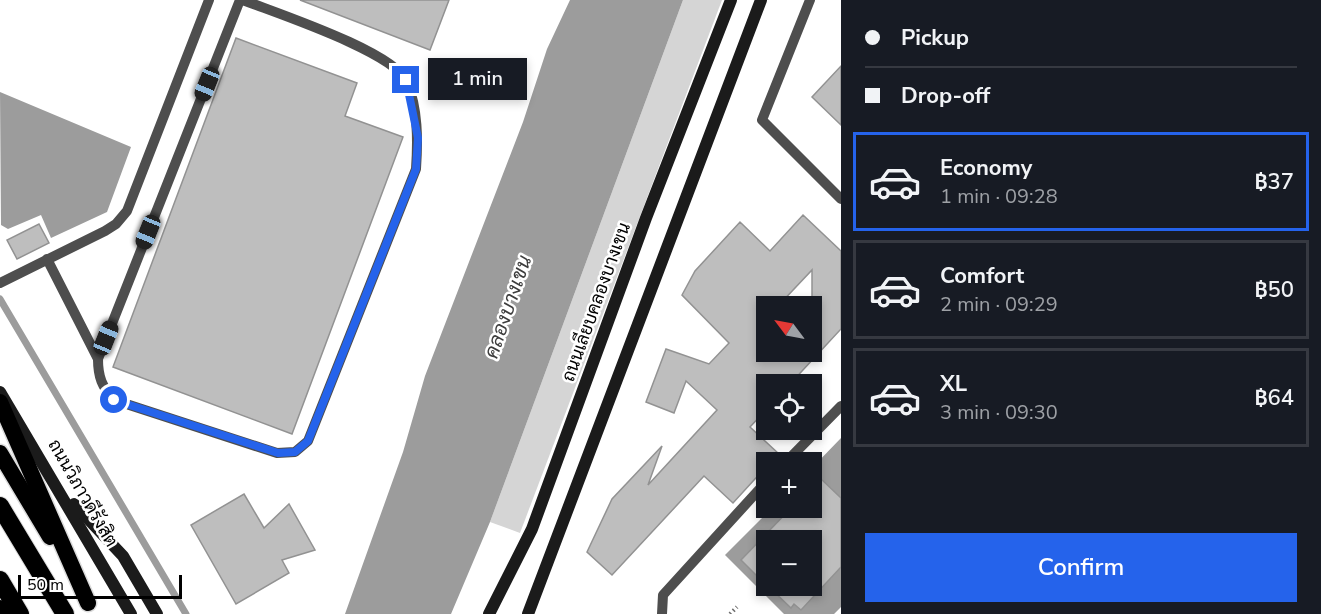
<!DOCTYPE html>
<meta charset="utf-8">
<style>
:root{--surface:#171b24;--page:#20242c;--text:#f1f3f6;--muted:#9ea1a6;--line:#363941;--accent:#2563eb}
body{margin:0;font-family:"Nunito Sans",Sarabun,sans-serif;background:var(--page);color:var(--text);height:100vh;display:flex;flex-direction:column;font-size:22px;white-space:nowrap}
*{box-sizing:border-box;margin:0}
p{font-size:20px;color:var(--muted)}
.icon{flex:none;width:33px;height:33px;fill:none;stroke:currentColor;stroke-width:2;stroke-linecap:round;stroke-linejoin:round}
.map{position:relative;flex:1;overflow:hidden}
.panel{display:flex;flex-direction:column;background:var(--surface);width:480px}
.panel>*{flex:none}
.hud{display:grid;align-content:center;height:132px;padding:0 24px;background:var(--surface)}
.needle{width:39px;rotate:302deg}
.fabs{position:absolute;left:756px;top:296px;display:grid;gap:12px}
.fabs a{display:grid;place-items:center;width:66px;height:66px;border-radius:0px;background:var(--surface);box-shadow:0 3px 9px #0003;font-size:30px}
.scale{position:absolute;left:18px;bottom:15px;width:164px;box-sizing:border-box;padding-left:6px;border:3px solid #000;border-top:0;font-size:16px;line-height:21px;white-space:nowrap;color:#000;-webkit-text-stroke:4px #fff;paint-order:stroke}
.end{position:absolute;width:27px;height:27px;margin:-14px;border:8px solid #2563eb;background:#fff;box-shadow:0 0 0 3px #fff}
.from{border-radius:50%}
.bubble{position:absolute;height:42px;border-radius:0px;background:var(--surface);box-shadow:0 3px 9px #0003;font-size:20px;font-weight:600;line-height:42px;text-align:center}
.car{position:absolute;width:18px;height:36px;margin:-18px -9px;border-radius:8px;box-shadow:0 0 4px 2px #0007;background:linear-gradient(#222 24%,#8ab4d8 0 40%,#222 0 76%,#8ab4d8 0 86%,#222 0)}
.hud b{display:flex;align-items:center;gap:21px;height:57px;font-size:22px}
.hud b+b{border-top:2px solid var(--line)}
.hud i{width:15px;height:15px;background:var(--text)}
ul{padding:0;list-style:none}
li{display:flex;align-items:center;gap:18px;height:99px;margin:0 12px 9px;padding:0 12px;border:3px solid var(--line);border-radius:0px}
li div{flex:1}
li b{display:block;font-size:22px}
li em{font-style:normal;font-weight:600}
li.on{border-color:var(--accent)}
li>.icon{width:54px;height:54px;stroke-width:1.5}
.cta{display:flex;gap:12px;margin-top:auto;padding:12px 24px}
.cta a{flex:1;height:69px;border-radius:0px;background:var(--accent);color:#fff;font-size:24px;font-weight:600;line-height:69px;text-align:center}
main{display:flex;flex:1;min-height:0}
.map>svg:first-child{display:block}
.green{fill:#d5d5d5}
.water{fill:#9c9c9c;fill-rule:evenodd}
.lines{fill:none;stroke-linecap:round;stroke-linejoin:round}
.stream{stroke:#9c9c9c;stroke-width:7}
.building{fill:#bebebe;stroke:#929292;stroke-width:1.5;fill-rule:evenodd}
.trunk-casing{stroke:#dbdbdb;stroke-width:19}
.motorway-casing{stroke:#dbdbdb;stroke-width:20}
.path{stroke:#707070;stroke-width:4;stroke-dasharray:1.5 3;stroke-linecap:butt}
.service{stroke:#4e4e4e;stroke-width:10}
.secondary{stroke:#1b1b1b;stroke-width:12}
.trunk{stroke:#000;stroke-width:16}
.motorway{stroke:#000;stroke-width:18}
.route{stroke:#2563eb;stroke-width:8}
.labels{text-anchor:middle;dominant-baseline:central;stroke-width:5;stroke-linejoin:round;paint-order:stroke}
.street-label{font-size:18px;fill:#000;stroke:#fff}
.water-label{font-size:20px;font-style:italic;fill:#3d3d3d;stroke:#fff}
</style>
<main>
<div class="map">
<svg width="841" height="614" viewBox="0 0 841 614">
<rect width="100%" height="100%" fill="#fff"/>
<path class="green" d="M683 0H722L520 533 490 522Z"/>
<g class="water">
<path d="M570 0H683L490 522 451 614H345L403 452 425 376 523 122 547 49Z"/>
<path d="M0 92 131 147 107 212 51 238 41 215 8 229 1 225Z"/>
<path d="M841 438V607L834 614H784L725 555 773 507H812V468ZM766 540H812V585H766Z"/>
</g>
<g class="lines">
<path class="stream" d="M0 299 186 614"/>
</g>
<g class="building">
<path d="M300 0H449L430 50Z"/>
<path d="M236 38 357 83 345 116 403 137 292 434 113 367Z"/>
<path d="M841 66V125L812 97Z"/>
<path d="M803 215 841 251V329L790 384H766V410L750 427 779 454 771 462H766V467L733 503 704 476 612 575 587 552 612 499 662 446 648 485 717 410 686 381 674 413 646 402 666 349 709 364 729 343 682 295 695 271 740 222 770 251ZM812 270V351H766V306H778Z"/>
<path d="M39 224 49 243 17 259 7 240Z"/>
<path d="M820 478 841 498V567L801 610 794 604 791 608 767 585H812V540H766V585L741 560 792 507H812V487Z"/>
<path d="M244 494 264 528 289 504 315 550 282 560 289 573 236 604 191 525Z"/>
</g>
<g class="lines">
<g class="trunk-casing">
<g id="trunk">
<path d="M0 402 88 603"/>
<path d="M0 453 50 537"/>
<path d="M0 608 3 614"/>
</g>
</g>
<g class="motorway-casing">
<g id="motorway">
<path d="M0 506 65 614"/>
<path d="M0 580 20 614"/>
</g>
</g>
<path class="path" d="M730 614 737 607"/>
<g class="service">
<path d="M240 0 98 359C98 377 102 387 114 400L277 453 295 452 308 441 416 169C418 140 418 109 407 82 395 52 276 13 243 0"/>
<path d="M810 0 762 120 841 199"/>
<path d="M47 259 98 359"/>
<path d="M0 283 105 231 116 224 127 211 209 0"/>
<path d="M786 462 841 406"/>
<path d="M662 614 663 595 766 482"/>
</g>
<g class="secondary">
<path d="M0 392 131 614"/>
<path d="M74 504 123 556 157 614"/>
<path d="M489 614 532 529 646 218 731 0"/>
<path d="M528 614 761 0"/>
</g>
<use href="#trunk" class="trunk"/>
<use href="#motorway" class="motorway"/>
</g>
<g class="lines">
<path class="route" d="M114 400 278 453 295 452 308 441 416 169 418 138 406 80"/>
</g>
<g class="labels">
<g class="street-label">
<text transform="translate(596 302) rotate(-70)">ถนนเลียบคลองบางเขน</text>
<text transform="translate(83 493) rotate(60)">ถนนวิภาวดีรังสิต</text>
</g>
<g class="water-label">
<text transform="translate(508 307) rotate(-71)">คลองบางเขน</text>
</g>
</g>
</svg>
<div class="fabs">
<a><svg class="needle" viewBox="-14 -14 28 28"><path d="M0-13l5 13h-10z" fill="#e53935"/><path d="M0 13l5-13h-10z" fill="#9ea1a6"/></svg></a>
<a><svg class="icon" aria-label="locate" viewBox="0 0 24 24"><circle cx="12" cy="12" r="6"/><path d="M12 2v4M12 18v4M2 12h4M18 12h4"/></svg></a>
<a>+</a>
<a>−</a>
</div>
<div class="scale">50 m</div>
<i class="end from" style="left:114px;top:400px"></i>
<i class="end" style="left:406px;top:80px"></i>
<div class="bubble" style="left:428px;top:58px;width:99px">1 min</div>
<i class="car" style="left:207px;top:84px;rotate:202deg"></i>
<i class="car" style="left:148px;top:232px;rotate:202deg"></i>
<i class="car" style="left:106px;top:338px;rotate:22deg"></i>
</div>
<section class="panel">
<div class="hud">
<b><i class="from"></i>Pickup</b>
<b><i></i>Drop-off</b>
</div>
<ul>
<li class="on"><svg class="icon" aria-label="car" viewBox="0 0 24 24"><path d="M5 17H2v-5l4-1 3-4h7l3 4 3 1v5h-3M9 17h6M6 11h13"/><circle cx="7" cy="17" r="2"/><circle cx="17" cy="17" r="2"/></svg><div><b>Economy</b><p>1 min · 09:28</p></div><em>฿37</em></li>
<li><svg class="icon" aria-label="car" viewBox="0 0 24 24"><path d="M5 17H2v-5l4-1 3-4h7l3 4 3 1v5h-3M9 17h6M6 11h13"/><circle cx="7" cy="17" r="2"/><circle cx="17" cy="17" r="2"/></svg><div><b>Comfort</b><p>2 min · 09:29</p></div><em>฿50</em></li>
<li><svg class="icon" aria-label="car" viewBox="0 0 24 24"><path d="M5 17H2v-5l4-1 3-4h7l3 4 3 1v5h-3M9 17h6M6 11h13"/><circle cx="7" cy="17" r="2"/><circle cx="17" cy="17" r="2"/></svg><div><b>XL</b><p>3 min · 09:30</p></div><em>฿64</em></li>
</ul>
<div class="cta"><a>Confirm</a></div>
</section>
</main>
